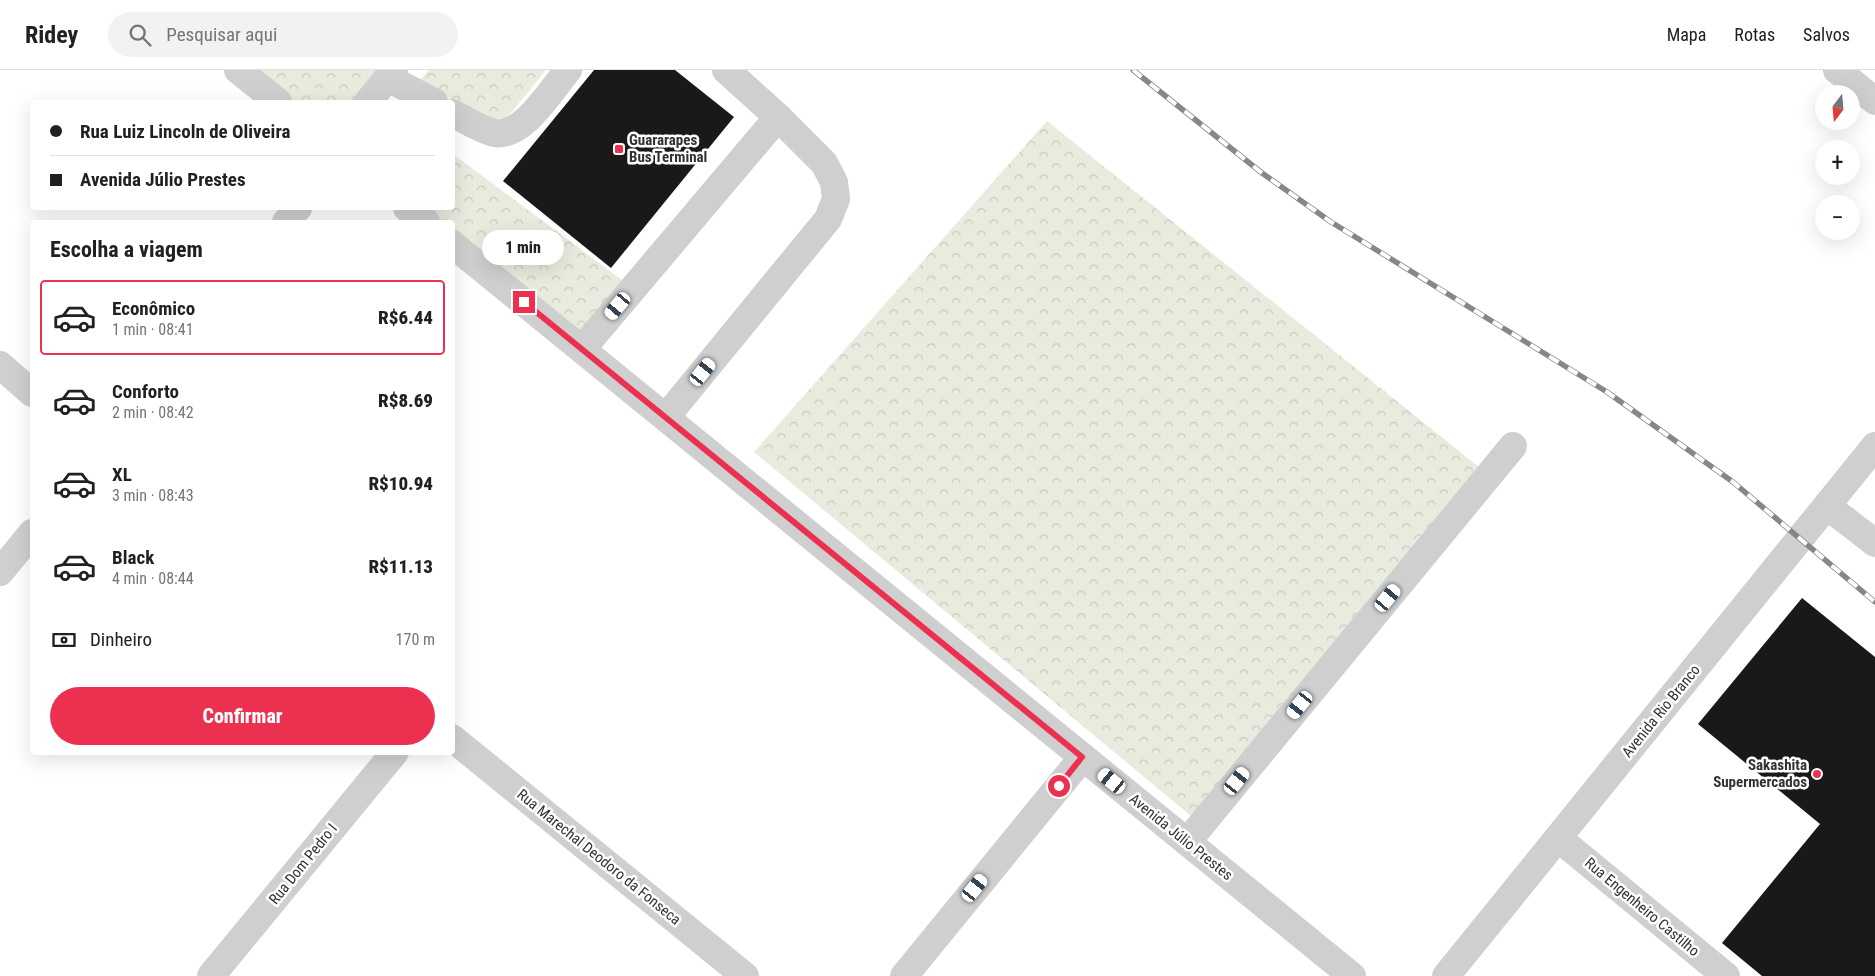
<!DOCTYPE html>
<html lang="pt">
<meta charset="utf-8">
<style>
:root{--surface:#fff;--page:#f2f2f2;--text:#202124;--muted:#757577;--line:#e0e0e0;--accent:#ec3150}
body{margin:0;font-family:"Roboto Condensed",sans-serif;background:var(--page);color:var(--text);height:100vh;display:flex;flex-direction:column;font-size:19px;white-space:nowrap}
*{box-sizing:border-box;margin:0}
p{font-size:16px;color:var(--muted)}
.icon{flex:none;width:28px;height:28px;fill:none;stroke:currentColor;stroke-width:2;stroke-linecap:round;stroke-linejoin:round}
.map{position:relative;flex:1;overflow:hidden}
.sheet{position:absolute;left:30px;top:150px;width:425px;height:535px;display:flex;flex-direction:column;background:var(--surface);border-radius:5px;box-shadow:0 5px 20px #0002}
.sheet>*{flex:none}
.banner{position:absolute;left:30px;top:30px;width:425px;height:110px;border-radius:5px;box-shadow:0 5px 20px #0002;display:grid;align-content:center;height:110px;padding:0 20px;background:var(--surface)}
.needle{width:32px;rotate:196deg}
.controls{position:absolute;left:1815px;top:15px;display:grid;gap:10px}
.controls a{display:grid;place-items:center;width:45px;height:45px;border-radius:50%;background:var(--surface);box-shadow:0 5px 20px #0002;font-size:25px}
.end{position:absolute;width:22px;height:22px;margin:-11px;border:6px solid #ec3150;background:#fff;box-shadow:0 0 0 2px #fff}
.from{border-radius:50%}
.bubble{position:absolute;height:35px;border-radius:18px;background:var(--surface);box-shadow:0 5px 20px #0002;font-size:16px;font-weight:800;line-height:35px;text-align:center}
.car{position:absolute;width:15px;height:30px;margin:-15px -8px;border-radius:6px;box-shadow:0 0 4px 1px #0007;background:linear-gradient(#fff 24%,#345 0 40%,#fff 0 76%,#345 0 86%,#fff 0)}
.banner b{display:flex;align-items:center;gap:18px;height:48px;font-size:19px}
.banner b+b{border-top:1px solid var(--line)}
.banner i{width:12px;height:12px;background:var(--text)}
ul{padding:0;list-style:none}
li{display:flex;align-items:center;gap:15px;height:75px;margin:0 10px 8px;padding:0 10px;border:2px solid transparent;border-radius:5px}
li div{flex:1}
li b{display:block;font-size:19px}
li em{font-style:normal;font-weight:800}
li.current{border-color:var(--accent)}
li>.icon{width:45px;height:45px;stroke-width:1.5}
h2{padding:0 20px;font-size:22px;line-height:60px}
.pay{display:flex;align-items:center;gap:12px;height:55px;padding:0 20px;font-size:19px}
.pay p{margin-inline-start:auto}
.primary-button{display:flex;gap:10px;margin-top:auto;padding:10px 20px}
.primary-button a{flex:1;height:58px;border-radius:30px;background:var(--accent);color:#fff;font-size:20px;font-weight:800;line-height:58px;text-align:center}
header{display:flex;align-items:center;gap:30px;box-sizing:border-box;height:70px;padding:0 25px;background:var(--surface);border-bottom:1px solid var(--line)}
header strong{font-size:24px}
nav{display:flex;gap:28px;margin-inline-start:auto;font-size:18px}
.search{width:350px;height:45px;background:var(--page);display:flex;align-items:center;gap:12px;box-sizing:border-box;padding:0 18px;border-radius:28px;color:var(--muted);font-size:19px}
.map>svg:first-child{display:block}
.park{fill:url(#park-crowns)}
.building{fill:#191919}
.lines{fill:none;stroke-linecap:round;stroke-linejoin:round}
.minor{stroke:#cfcfcf;stroke-width:28}
.rail-casing{stroke:#878787;stroke-width:5.5}
.rail{stroke:#fff;stroke-width:4;stroke-dasharray:11;stroke-linecap:butt}
.route{stroke:#ec3150;stroke-width:6}
.poi-dot{fill:#ec3150;stroke:#fff;stroke-width:2}
.labels{text-anchor:middle;dominant-baseline:central;stroke-width:5;stroke-linejoin:round;paint-order:stroke}
.poi-label{font-size:15px;font-weight:bold;fill:#323232;stroke:#fff;text-anchor:start}
.street-label{font-size:15px;fill:#323232;stroke:#fff}
</style>
<header>
<strong>Ridey</strong>
<div class="search"><svg class="icon" aria-label="search" viewBox="0 0 24 24"><circle cx="10" cy="10" r="6"/><path d="M15 15l6 6"/></svg>Pesquisar aqui</div>
<nav><a>Mapa</a><a>Rotas</a><a>Salvos</a></nav>
</header>
<div class="map">
<svg width="1875" height="906" viewBox="0 0 1875 906">
<defs>
<pattern id="park-crowns" width="20" height="18" patternUnits="userSpaceOnUse" patternTransform="scale(1.25)"><rect width="20" height="18" fill="#e7ecde"/><path d="M2 6a3 3 0 1 1 6 0M12 15a3 3 0 1 1 6 0" fill="none" stroke="#c7cbbf"/></pattern>
</defs>
<rect width="100%" height="100%" fill="#fff"/>
<g class="park">
<path d="M254 0H383L357 32H294Z"/>
<path d="M429 0H546L502 54 418 13Z"/>
<path d="M1047 51 1479 397 1192 747 754 382Z"/>
<path d="M453 84 626 213 582 264 453 160 452 152H443L425 138H452Z"/>
</g>
<g class="building">
<path d="M594 0H675L734 47 611 198 503 111Z"/>
<path d="M1802 528 1875 587V906H1762L1722 873 1820 754 1698 654Z"/>
</g>
<g class="lines">
<g class="minor">
<path d="M238 0 278 32"/>
<path d="M1837 0 1875 31"/>
<path d="M388 8 434 32"/>
<path d="M368 32 394 0"/>
<path d="M452 43C466 50 480 59 494 63 522 69 552 19 568 0"/>
<path d="M407 138 426 152"/>
<path d="M286 152 298 138"/>
<path d="M452 174 1352 906"/>
<path d="M582 279 778 47"/>
<path d="M0 295 32 323"/>
<path d="M666 347 828 149 836 129 834 112 824 93 778 47 726 0"/>
<path d="M1827 436 1875 473"/>
<path d="M0 502 32 463"/>
<path d="M452 668 745 906"/>
<path d="M1558 768 1726 906"/>
<path d="M1187 772 1513 376"/>
<path d="M211 906 395 682"/>
<path d="M904 906 1083 687"/>
<path d="M1446 906 1875 376"/>
</g>
<g class="rail-casing">
<path id="rail" d="M1133 0 1262 103 1331 152 1607 322 1733 412 1875 532"/>
</g>
<use href="#rail" class="rail"/>
</g>
<g class="lines">
<path class="route" d="M524 232 1082 687 1059 716"/>
</g>
<g class="poi-dot">
<rect x="614" y="74" width="10" height="10" rx="2.5"/>
<circle cx="1817" cy="704" r="5"/>
</g>
<g class="labels">
<g class="poi-label">
<text x="629" y="70">Guararapes<tspan x="629" dy="17">Bus Terminal</tspan></text>
<text x="1807" y="695" text-anchor="end">Sakashita<tspan x="1807" dy="17">Supermercados</tspan></text>
</g>
<g class="street-label">
<text transform="translate(1661 641) rotate(-51)">Avenida Rio Branco</text>
<text transform="translate(1181 767) rotate(39)">Avenida Júlio Prestes</text>
<text transform="translate(599 787) rotate(39)">Rua Marechal Deodoro da Fonseca</text>
<text transform="translate(303 794) rotate(-51)">Rua Dom Pedro I</text>
<text transform="translate(1642 837) rotate(40)">Rua Engenheiro Castilho</text>
</g>
</g>
</svg>
<div class="controls">
<a><svg class="needle" viewBox="-14 -14 28 28"><path d="M0-13l5 13h-10z" fill="#e53935"/><path d="M0 13l5-13h-10z" fill="#757577"/></svg></a>
<a>+</a>
<a>−</a>
</div>
<i class="end from" style="left:1059px;top:716px"></i>
<i class="end" style="left:524px;top:232px"></i>
<div class="bubble" style="left:482px;top:160px;width:82px">1 min</div>
<i class="car" style="left:618px;top:236px;rotate:220deg"></i>
<i class="car" style="left:703px;top:302px;rotate:39deg"></i>
<i class="car" style="left:1388px;top:528px;rotate:40deg"></i>
<i class="car" style="left:1300px;top:635px;rotate:219deg"></i>
<i class="car" style="left:1112px;top:711px;rotate:309deg"></i>
<i class="car" style="left:1237px;top:711px;rotate:39deg"></i>
<i class="car" style="left:975px;top:818px;rotate:39deg"></i>
<div class="banner">
<b><i class="from"></i>Rua Luiz Lincoln de Oliveira</b>
<b><i></i>Avenida Júlio Prestes</b>
</div>
<section class="sheet">
<h2>Escolha a viagem</h2>
<ul>
<li class="current"><svg class="icon" aria-label="car" viewBox="0 0 24 24"><path d="M5 17H2v-5l4-1 3-4h7l3 4 3 1v5h-3M9 17h6M6 11h13"/><circle cx="7" cy="17" r="2"/><circle cx="17" cy="17" r="2"/></svg><div><b>Econômico</b><p>1 min · 08:41</p></div><em>R$6.44</em></li>
<li><svg class="icon" aria-label="car" viewBox="0 0 24 24"><path d="M5 17H2v-5l4-1 3-4h7l3 4 3 1v5h-3M9 17h6M6 11h13"/><circle cx="7" cy="17" r="2"/><circle cx="17" cy="17" r="2"/></svg><div><b>Conforto</b><p>2 min · 08:42</p></div><em>R$8.69</em></li>
<li><svg class="icon" aria-label="car" viewBox="0 0 24 24"><path d="M5 17H2v-5l4-1 3-4h7l3 4 3 1v5h-3M9 17h6M6 11h13"/><circle cx="7" cy="17" r="2"/><circle cx="17" cy="17" r="2"/></svg><div><b>XL</b><p>3 min · 08:43</p></div><em>R$10.94</em></li>
<li><svg class="icon" aria-label="car" viewBox="0 0 24 24"><path d="M5 17H2v-5l4-1 3-4h7l3 4 3 1v5h-3M9 17h6M6 11h13"/><circle cx="7" cy="17" r="2"/><circle cx="17" cy="17" r="2"/></svg><div><b>Black</b><p>4 min · 08:44</p></div><em>R$11.13</em></li>
</ul>
<div class="pay"><svg class="icon" aria-label="cash" viewBox="0 0 24 24"><path d="M3 7h18v10H3z"/><circle cx="12" cy="12" r="2"/></svg>Dinheiro<p>170 m</p></div>
<div class="primary-button"><a>Confirmar</a></div>
</section>
</div>
